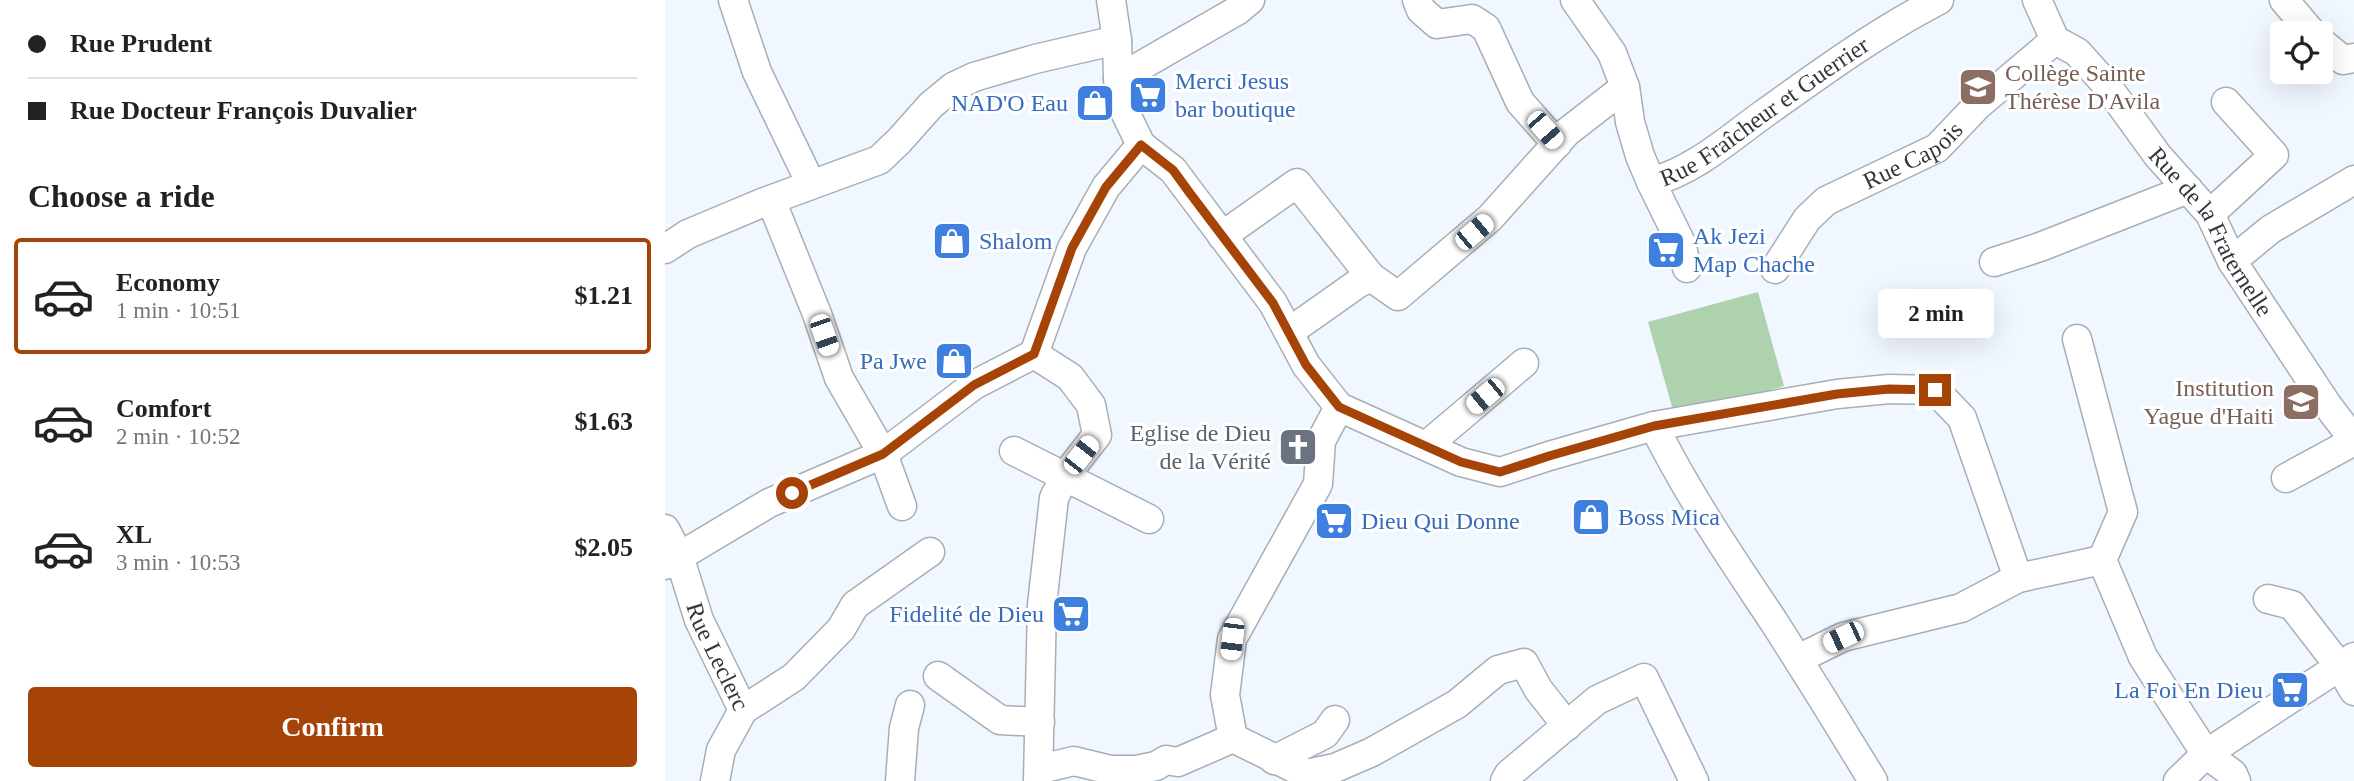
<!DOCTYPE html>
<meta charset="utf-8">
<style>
:root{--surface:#fff;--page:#f6f6f6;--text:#222;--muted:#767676;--line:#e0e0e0;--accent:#a64306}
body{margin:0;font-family:"Times New Roman",serif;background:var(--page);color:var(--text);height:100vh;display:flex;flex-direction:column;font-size:26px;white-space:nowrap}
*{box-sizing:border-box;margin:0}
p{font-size:23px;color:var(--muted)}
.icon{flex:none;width:38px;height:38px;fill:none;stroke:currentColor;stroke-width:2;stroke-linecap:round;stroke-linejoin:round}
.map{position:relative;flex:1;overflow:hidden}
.panel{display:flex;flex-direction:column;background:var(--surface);width:665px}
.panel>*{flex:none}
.top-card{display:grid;align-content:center;height:154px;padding:0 28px;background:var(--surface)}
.tools{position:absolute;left:1605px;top:21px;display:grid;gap:14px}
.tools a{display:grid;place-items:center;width:63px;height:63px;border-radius:7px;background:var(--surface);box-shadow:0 7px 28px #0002;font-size:35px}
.end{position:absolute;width:32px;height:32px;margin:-16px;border:9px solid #a64306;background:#fff;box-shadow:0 0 0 4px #fff}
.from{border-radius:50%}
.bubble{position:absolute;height:49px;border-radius:7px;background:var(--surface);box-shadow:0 7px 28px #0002;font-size:23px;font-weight:700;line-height:49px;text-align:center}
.car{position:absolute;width:21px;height:42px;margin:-21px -10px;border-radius:9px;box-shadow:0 0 5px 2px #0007;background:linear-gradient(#fff 24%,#345 0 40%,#fff 0 76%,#345 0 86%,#fff 0)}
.top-card b{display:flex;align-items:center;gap:24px;height:66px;font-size:26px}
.top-card b+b{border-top:2px solid var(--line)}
.top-card i{width:18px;height:18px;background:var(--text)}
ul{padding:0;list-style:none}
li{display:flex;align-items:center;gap:21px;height:116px;margin:0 14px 10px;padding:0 14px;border:4px solid transparent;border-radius:7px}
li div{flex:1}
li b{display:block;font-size:26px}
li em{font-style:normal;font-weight:700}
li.selected{border-color:var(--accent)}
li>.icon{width:63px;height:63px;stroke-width:1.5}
h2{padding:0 28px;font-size:32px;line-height:84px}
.cta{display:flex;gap:14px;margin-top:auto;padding:14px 28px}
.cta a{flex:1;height:80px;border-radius:7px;background:var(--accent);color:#fff;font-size:28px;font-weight:700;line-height:80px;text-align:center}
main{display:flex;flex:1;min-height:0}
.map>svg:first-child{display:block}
.green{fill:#aed1ae}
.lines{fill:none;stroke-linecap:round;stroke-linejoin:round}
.minor-casing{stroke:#a7aeb7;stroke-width:31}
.minor{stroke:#fff;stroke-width:28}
.route{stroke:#a64306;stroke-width:9}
.labels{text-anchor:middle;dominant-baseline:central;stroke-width:6;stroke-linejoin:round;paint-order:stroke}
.education-label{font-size:24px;fill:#785e54;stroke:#fff;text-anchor:start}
.shop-label{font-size:24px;fill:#366cbe;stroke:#fff;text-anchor:start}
.street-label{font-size:24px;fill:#33363a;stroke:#fff}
.worship-label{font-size:24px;fill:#5b616d;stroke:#fff;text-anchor:end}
</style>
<main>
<section class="panel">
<div class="top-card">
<b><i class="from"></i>Rue Prudent</b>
<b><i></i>Rue Docteur François Duvalier</b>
</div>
<h2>Choose a ride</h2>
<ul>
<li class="selected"><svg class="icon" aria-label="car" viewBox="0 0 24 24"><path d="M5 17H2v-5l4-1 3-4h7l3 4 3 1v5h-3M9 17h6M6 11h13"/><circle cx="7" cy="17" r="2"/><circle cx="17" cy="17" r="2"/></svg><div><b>Economy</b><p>1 min · 10:51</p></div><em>$1.21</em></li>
<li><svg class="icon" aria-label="car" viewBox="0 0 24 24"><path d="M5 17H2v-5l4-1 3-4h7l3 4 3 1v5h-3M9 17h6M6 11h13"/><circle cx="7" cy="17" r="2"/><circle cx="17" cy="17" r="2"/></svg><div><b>Comfort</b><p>2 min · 10:52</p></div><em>$1.63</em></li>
<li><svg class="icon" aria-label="car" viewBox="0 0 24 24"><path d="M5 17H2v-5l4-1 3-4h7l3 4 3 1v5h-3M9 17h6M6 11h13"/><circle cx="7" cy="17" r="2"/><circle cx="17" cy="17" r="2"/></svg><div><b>XL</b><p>3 min · 10:53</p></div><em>$2.05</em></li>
</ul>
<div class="cta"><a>Confirm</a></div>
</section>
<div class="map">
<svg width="1689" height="781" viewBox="0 0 1689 781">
<rect width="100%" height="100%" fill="#f0f7ff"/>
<path class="green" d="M1093 292 1119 386 1010 417 983 322Z"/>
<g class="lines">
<g class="minor-casing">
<g id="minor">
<path d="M68 0 92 72 146 184"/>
<path d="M446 0 452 40 453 79 458 108 476 145 508 170 608 303 641 365 674 407 796 462 835 472 884 456 989 426 1172 394 1224 389 1270 390 1297 418 1353 578"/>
<path d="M752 0 756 10 772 24 807 19 821 28 855 102 892 144"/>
<path id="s1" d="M910 0 947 53 960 87 965 122 975 156 986 182C1029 171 1065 138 1100 113 1156 73 1212 32 1274 0"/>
<path id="s2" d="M1372 0 1390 40 1412 52 1440 83 1493 156 1545 214 1567 261 1663 406 1689 440"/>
<path d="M1619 0 1647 33"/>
<path d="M1656 42 1678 60 1689 58"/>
<path d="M453 79 573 10 585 0"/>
<path d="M986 182 1016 243 1022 268"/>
<path d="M97 203 108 205 152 314 174 378 218 454 237 506"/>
<path d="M1545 214 1609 155 1561 102"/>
<path d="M557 236 632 183 706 277"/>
<path d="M0 249 23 234 97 203 214 160 234 141 266 105 288 87 309 77 370 59 452 40"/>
<path d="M1567 261 1606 229 1689 180"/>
<path d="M1329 262 1375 247 1523 189"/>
<path id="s3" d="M1110 269 1142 219 1161 201 1272 148 1312 106 1390 40"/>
<path d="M624 332 692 284 706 277 733 296 825 218 902 132 960 87"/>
<path d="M1412 339 1458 512 1437 560 1478 657 1541 754 1568 774 1571 781"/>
<path d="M369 354 405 377 426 405 432 435 400 476 389 498 377 605 373 781"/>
<path d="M989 426C1023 495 1067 559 1109 622 1143 675 1176 728 1208 781"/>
<path d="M761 446 859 363"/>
<path d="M349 451 484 519"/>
<path d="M1621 478 1689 441"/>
<path id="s4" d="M0 529 14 556 34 620 78 710 56 750 50 781"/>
<path d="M0 565 104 503 218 454 309 385 369 354 407 248 441 187 476 145"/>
<path d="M1603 599 1627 605 1675 667 1689 691"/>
<path d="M1133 659 1178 637 1296 608 1353 578 1437 560"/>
<path d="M273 676 335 720 375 722"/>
<path d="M78 710 129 677 176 629 190 605 265 552"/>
<path d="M568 738 641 774 670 768 707 752 792 704 833 670 859 663 873 689 902 726"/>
<path d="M609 760 660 734 670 720"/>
<path d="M375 769 409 761 446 770H471L491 766 501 760 513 762 568 738 560 695 567 639 653 484 656 441 674 407"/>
<path d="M235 781 239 728 245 705"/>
<path d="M840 781 844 774 932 700 979 678 1029 781"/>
<path d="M1513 781 1541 754 1689 657"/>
</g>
</g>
<use href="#minor" class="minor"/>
</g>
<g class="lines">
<path class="route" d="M127 493 218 454 309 385 369 354 407 248 441 187 476 145 508 170 524 192 608 303 641 365 674 407 796 462 835 472 884 456 989 426 1172 394 1224 389 1270 390"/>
</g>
<defs>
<g id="school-square" transform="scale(2.0125)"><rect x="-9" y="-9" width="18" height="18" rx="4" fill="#8d6e63" stroke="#fff"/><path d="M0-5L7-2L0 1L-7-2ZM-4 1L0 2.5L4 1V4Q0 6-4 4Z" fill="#fff"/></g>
<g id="supermarket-square" transform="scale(2.0125)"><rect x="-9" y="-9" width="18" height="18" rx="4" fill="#3f7fe0" stroke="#fff"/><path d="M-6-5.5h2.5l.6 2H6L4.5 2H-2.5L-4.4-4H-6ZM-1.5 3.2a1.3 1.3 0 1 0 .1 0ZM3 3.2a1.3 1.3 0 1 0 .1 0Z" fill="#fff"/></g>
<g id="shop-square" transform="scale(2.0125)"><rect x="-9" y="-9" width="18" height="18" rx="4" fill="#3f7fe0" stroke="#fff"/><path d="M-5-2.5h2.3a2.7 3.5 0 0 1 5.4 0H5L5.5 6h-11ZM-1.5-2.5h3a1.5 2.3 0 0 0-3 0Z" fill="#fff"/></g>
<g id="church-square" transform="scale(2.0125)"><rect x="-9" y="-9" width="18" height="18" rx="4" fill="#6b7280" stroke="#fff"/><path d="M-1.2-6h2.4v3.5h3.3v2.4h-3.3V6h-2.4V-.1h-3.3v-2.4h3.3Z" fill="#fff"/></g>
</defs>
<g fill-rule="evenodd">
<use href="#school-square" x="1313" y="87"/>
<use href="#supermarket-square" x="483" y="95"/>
<use href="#shop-square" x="430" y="103"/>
<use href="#shop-square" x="287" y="241"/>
<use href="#supermarket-square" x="1001" y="250"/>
<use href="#shop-square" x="289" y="361"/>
<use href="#school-square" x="1636" y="402"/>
<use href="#church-square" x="633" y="447"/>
<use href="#shop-square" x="926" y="517"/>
<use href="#supermarket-square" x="669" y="521"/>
<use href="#supermarket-square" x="406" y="614"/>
<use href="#supermarket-square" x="1625" y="690"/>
</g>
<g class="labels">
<g class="education-label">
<text x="1340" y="73">Collège Sainte<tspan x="1340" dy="28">Thérèse D'Avila</tspan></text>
<text x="1609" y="388" text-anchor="end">Institution<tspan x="1609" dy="28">Yague d'Haiti</tspan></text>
</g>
<g class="shop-label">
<text x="510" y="81">Merci Jesus<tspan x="510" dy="28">bar boutique</tspan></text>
<text x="403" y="103" text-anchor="end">NAD'O Eau</text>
<text x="1028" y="236">Ak Jezi<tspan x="1028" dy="28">Map Chache</tspan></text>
<text x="314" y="241">Shalom</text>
<text x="262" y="361" text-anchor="end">Pa Jwe</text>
<text x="953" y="517">Boss Mica</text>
<text x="696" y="521">Dieu Qui Donne</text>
<text x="379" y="614" text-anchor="end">Fidelité de Dieu</text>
<text x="1598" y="690" text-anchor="end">La Foi En Dieu</text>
</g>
<g class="street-label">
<text stroke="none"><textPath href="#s1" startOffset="334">Rue Fraîcheur et Guerrier</textPath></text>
<text stroke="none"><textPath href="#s3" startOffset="184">Rue Capois</textPath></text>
<text stroke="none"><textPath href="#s2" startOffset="294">Rue de la Fraternelle</textPath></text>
<text stroke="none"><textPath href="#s4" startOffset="138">Rue Leclerc</textPath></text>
</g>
<g class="worship-label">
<text x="606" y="433">Eglise de Dieu<tspan x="606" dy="28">de la Vérité</tspan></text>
</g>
</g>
</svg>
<div class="tools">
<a><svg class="icon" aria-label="locate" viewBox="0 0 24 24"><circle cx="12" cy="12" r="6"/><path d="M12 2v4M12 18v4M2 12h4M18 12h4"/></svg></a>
</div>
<i class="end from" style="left:127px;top:493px"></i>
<i class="end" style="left:1270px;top:390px"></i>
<div class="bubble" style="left:1213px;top:289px;width:116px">2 min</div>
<i class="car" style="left:880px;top:130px;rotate:139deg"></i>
<i class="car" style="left:809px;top:232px;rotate:50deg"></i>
<i class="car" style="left:159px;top:335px;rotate:161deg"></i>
<i class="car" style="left:820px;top:396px;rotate:230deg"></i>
<i class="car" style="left:416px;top:455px;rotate:38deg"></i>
<i class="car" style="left:1178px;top:637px;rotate:245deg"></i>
<i class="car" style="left:567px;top:639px;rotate:187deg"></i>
</div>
</main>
